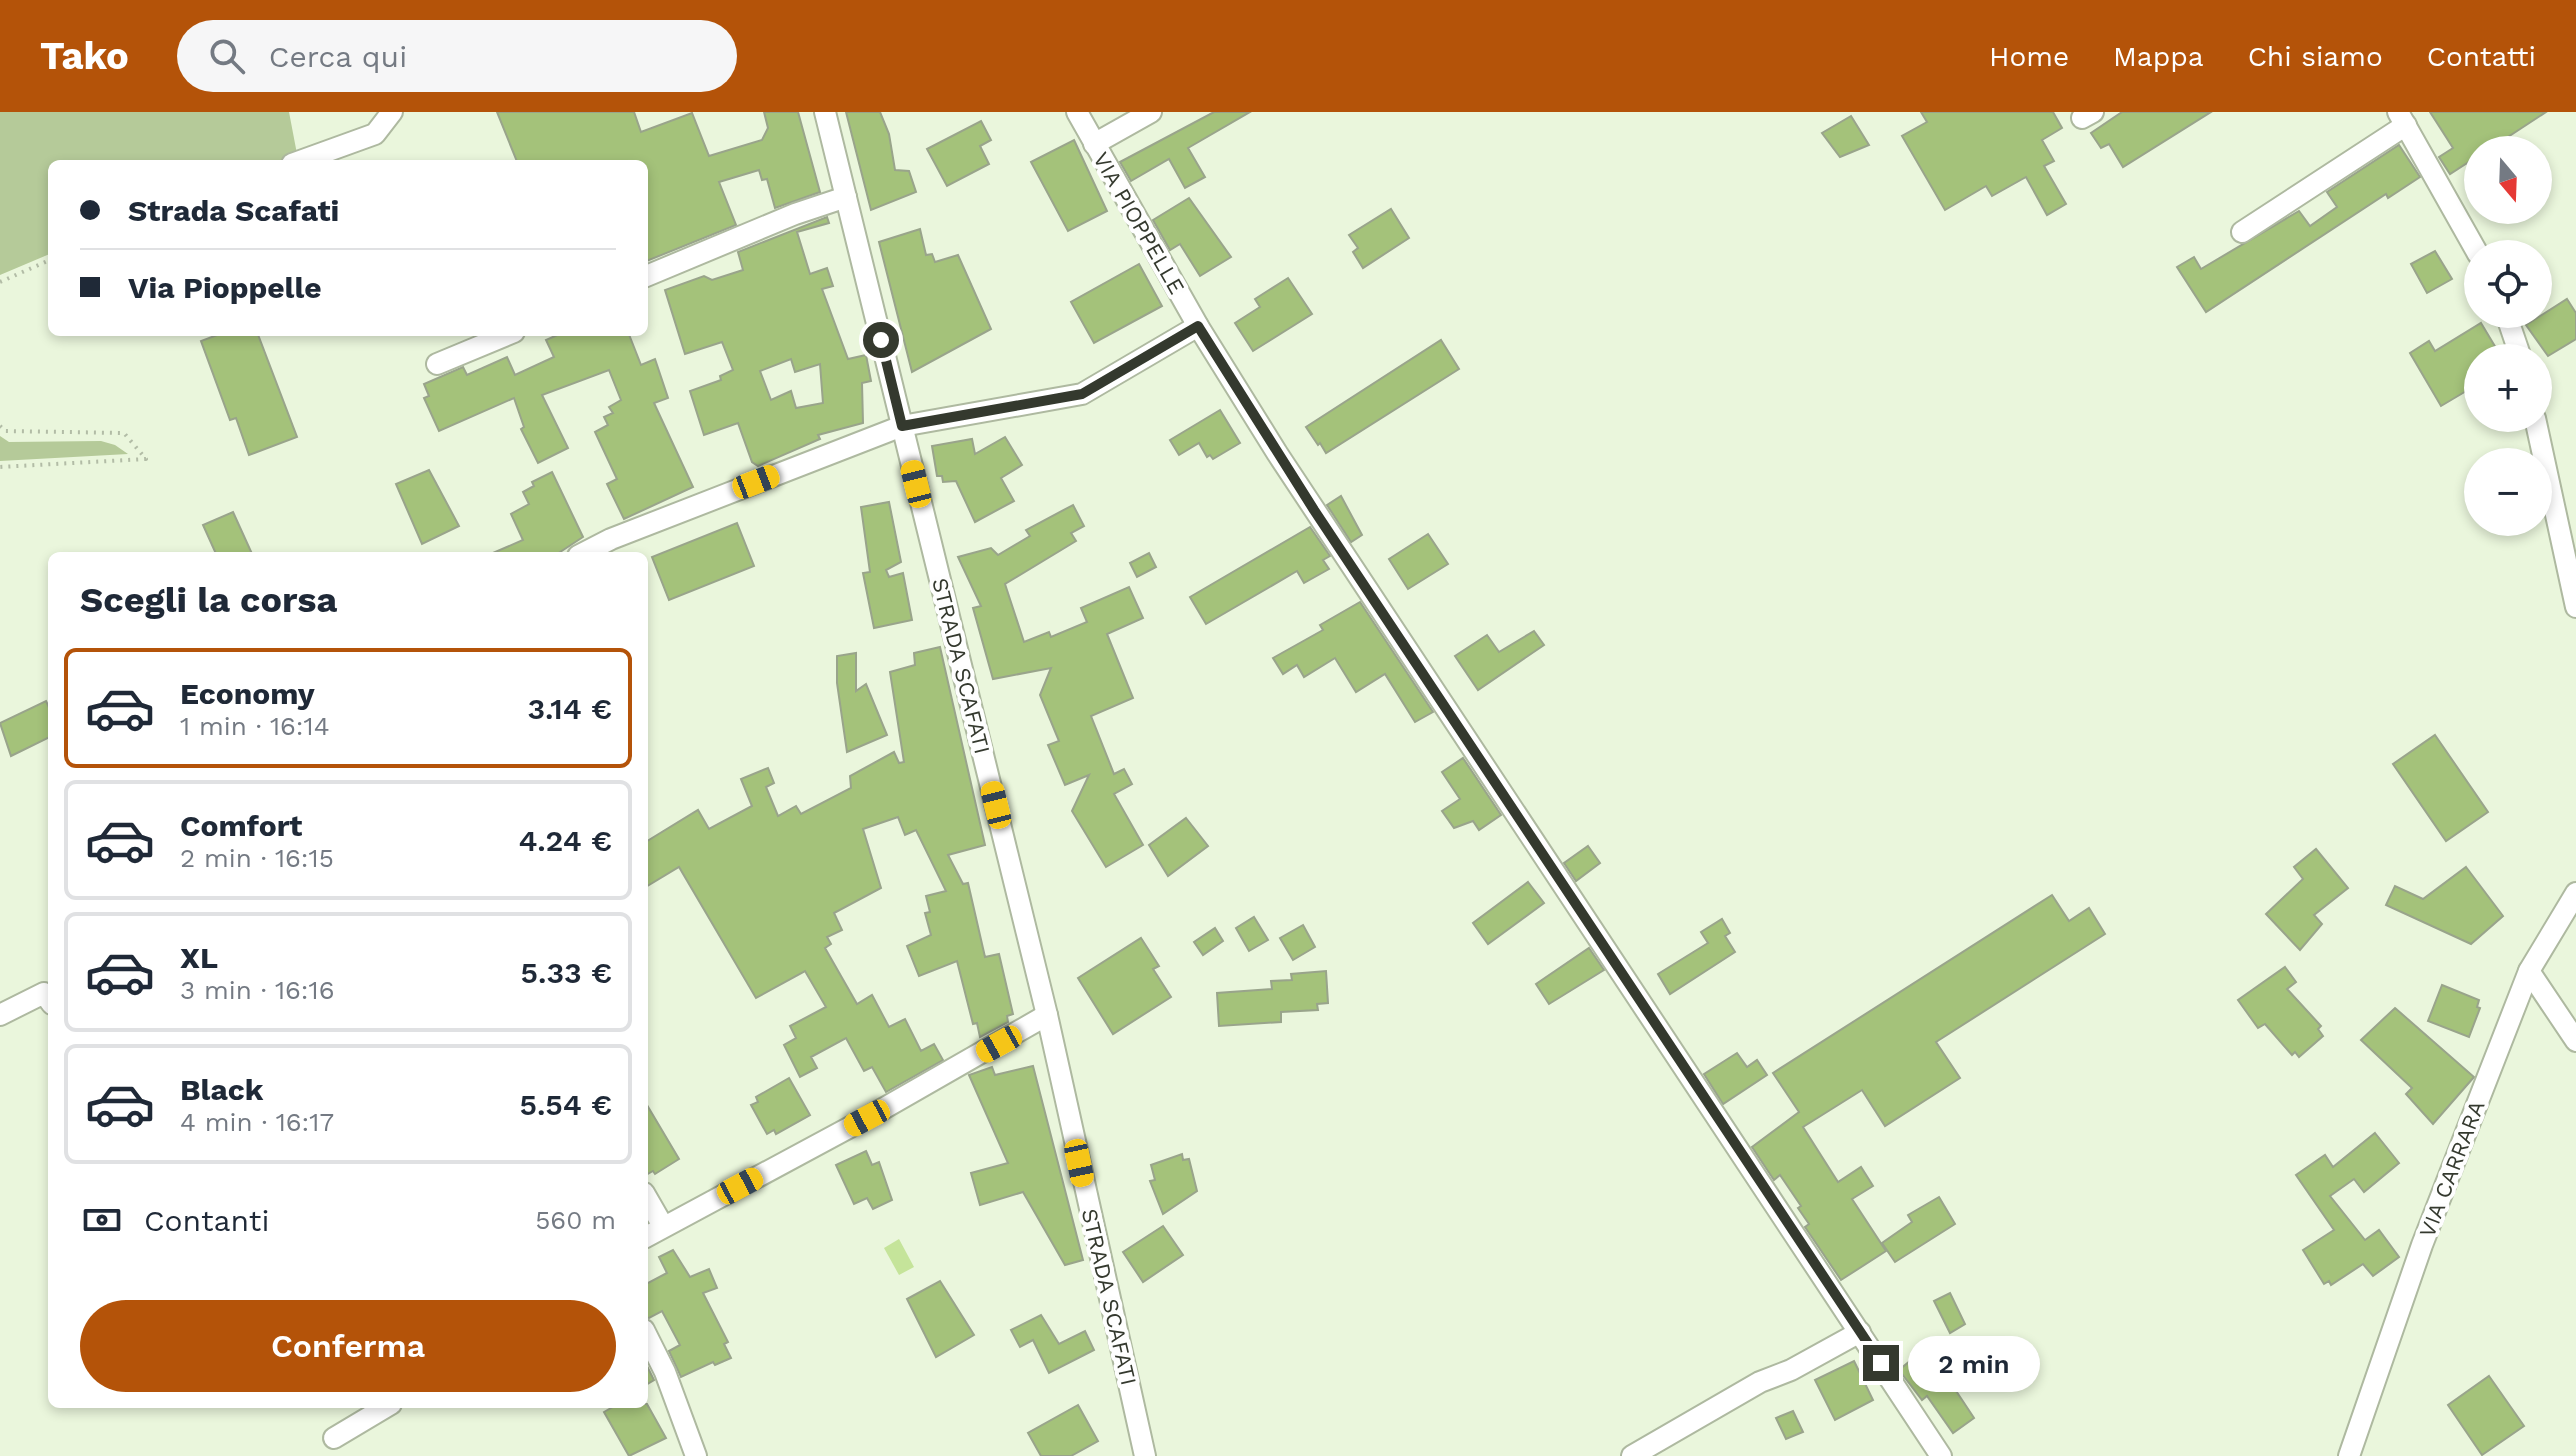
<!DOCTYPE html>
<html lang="it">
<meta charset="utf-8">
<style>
:root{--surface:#fff;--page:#f6f6f7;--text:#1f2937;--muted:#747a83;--line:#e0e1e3;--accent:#b45309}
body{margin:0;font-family:"Work Sans",sans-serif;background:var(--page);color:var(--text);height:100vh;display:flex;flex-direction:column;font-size:30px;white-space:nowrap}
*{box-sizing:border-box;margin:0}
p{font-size:26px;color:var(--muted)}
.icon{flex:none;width:44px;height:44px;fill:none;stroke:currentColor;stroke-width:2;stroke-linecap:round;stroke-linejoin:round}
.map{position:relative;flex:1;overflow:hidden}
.side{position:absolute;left:48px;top:440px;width:600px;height:856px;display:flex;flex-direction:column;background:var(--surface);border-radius:12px;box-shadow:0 4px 12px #0003}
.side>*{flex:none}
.banner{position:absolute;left:48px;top:48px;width:600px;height:176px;border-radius:12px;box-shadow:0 4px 12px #0003;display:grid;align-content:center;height:176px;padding:0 32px;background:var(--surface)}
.needle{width:52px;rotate:161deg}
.tools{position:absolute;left:2464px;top:24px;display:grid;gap:16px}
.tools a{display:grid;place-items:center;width:88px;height:88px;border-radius:50%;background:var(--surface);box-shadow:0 4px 12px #0003;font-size:40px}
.end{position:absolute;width:36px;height:36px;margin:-18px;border:10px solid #34392e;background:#fff;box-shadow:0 0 0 4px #fff}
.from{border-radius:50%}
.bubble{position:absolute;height:56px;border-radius:28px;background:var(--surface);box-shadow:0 4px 12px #0003;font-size:26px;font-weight:600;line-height:56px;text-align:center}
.car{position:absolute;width:24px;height:48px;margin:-24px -12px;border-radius:10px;box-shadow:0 0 6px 2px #0007;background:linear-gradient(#f5c518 24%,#345 0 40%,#f5c518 0 76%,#345 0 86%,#f5c518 0)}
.banner b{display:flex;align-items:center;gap:28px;height:76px;font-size:30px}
.banner b+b{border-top:2px solid var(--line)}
.banner i{width:20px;height:20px;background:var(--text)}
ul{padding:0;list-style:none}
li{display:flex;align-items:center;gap:24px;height:120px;margin:0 16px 12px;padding:0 16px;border:4px solid var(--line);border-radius:12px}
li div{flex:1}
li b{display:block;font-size:30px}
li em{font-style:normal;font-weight:600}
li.on{border-color:var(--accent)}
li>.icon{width:72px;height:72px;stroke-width:1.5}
h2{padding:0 32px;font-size:36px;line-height:96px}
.pay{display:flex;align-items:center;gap:20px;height:88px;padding:0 32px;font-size:30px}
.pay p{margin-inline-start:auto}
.primary-button{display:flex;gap:16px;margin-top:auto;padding:16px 32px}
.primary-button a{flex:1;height:92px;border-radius:48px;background:var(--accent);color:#fff;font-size:32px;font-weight:600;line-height:92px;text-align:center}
header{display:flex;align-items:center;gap:48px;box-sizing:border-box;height:112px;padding:0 40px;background:var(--accent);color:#fff}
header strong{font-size:38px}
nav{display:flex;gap:44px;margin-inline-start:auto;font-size:28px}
.search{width:560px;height:72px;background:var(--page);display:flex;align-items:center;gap:20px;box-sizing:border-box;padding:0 28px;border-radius:44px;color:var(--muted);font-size:30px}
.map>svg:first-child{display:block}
.green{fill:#b5ca99}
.water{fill:#c5e49a}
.building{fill:#a4c27a;stroke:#99a48b;stroke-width:2;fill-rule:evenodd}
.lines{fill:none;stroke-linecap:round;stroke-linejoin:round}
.minor-casing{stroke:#aeb9a0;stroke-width:24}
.path{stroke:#b2bca6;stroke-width:4;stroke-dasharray:2 6;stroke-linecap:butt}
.minor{stroke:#fff;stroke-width:20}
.route{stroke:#34392e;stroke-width:10}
.labels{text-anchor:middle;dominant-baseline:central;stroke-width:8;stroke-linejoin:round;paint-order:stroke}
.street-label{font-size:22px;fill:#34392e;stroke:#fefefe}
</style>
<header>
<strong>Tako</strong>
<div class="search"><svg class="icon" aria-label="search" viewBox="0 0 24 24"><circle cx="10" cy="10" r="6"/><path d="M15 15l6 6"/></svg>Cerca qui</div>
<nav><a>Home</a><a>Mappa</a><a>Chi siamo</a><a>Contatti</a></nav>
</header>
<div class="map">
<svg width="2576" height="1344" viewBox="0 0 2576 1344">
<rect width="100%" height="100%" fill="#eaf6dc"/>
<g class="green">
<path d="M0 0H289L297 42 275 52H52V141L0 163Z"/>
<path d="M0 324 9 330 101 329 115 333 128 342 0 349Z"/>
</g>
<path class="water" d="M899 1127 914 1155 899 1163 884 1136Z"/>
<g class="building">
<path d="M497 0H634L641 20 692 1 709 44 762 28 768 16 764 0H798L820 80 775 96 767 67 762 68 759 58 719 70 736 113 644 150V52H518Z"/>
<path d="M846 0H880L889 22 895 58 909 59 916 80 871 98Z"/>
<path d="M1214 0H1250L1188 36 1205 65 1185 76 1169 47 1131 69 1120 50Z"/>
<path d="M1921 0H2053L2062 16 2042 28 2054 49 2044 54 2066 92 2047 103 2026 65 1992 84 1986 74 1945 98 1902 24 1927 10Z"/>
<path d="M2122 0H2211L2123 55 2109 32 2101 36 2091 21Z"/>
<path d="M2430 0H2546L2488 38H2478V44L2450 62 2439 45 2453 36Z"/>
<path d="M1851 4 1869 33 1840 45 1822 21Z"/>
<path d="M981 9 991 28 980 34 989 52 947 74 927 37Z"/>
<path d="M1074 28 1107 99 1068 119 1031 50Z"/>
<path d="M2399 33 2420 65 2388 86 2386 82 2206 200 2177 155 2194 145 2201 157 2299 99 2310 114 2337 95 2327 80Z"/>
<path d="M1189 86 1231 145 1200 164 1180 132 1170 138 1153 108Z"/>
<path d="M1391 97 1409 126 1363 156 1353 140 1358 136 1349 123Z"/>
<path d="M827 105 829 111 797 120 810 162 827 156 833 174 822 177 848 247 866 243 871 269 862 271 863 311 818 323 820 327 758 354 752 350 738 311 704 323 690 279 721 268 720 264 733 258 722 230 685 242 665 178 704 164 712 168 743 158 738 140ZM791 247 795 260 820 252 823 291 796 296 791 279 771 288 760 259Z"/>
<path d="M920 117 926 143 932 142 935 150 958 143 991 217 912 260 879 130Z"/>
<path d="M2435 139 2452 167 2427 181 2411 152Z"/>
<path d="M1139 152 1162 194 1094 231 1071 190Z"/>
<path d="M1288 166 1312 202 1253 239 1235 211 1260 195 1255 187Z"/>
<path d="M2567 187 2576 201V227L2548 244 2526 213Z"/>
<path d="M2481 211 2502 246H2478V272L2441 294 2410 241 2429 229 2435 239Z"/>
<path d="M225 220H257L297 325 249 343 236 306 230 308 201 229Z"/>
<path d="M564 220H628L641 253 655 247 668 286 654 291 693 375 624 407 607 372 617 367 595 320 608 313 604 305 613 301 609 295 621 288 609 258 542 283 568 336 538 351 521 317 524 315 514 286 439 319 424 286 429 284 424 272 463 255 467 263 507 245 515 263 554 245 546 228Z"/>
<path d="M1441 228 1459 257 1326 341 1320 331 1318 333 1306 315Z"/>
<path d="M1220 298 1240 331 1213 347 1210 343 1207 345 1199 331 1179 343 1170 328Z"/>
<path d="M1005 325 1022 353 1001 366 1014 389 975 410 956 369 943 370 942 364H937L932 334 972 327 975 342Z"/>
<path d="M429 358 459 414 422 432 396 372Z"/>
<path d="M552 360 583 425 554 444H486L523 428 511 402 529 392 523 380 534 374 532 370Z"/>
<path d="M1341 384 1362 423 1351 430 1327 393Z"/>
<path d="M889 390 901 450 886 458 889 465 903 461 912 508 874 516 863 461 870 460 861 395Z"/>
<path d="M1073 393 1084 414 1071 421 1076 429 1005 472 1024 530 1049 520 1051 525 1087 510 1081 496 1129 475 1143 506 1107 522 1133 586 1091 604 1114 662 1124 657 1132 672 1114 682 1143 733 1106 755 1072 699 1089 663 1065 673 1048 633 1059 629 1040 583 1051 556 993 567 973 496 981 494 958 445 991 436 998 443 1030 424 1026 418Z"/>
<path d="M233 400 253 444H217L203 413Z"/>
<path d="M737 411 754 454 669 488 652 445Z"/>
<path d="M1310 415 1330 444 1323 448 1329 457 1304 471 1297 459 1206 512 1190 485Z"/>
<path d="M1428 422 1448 452 1408 477 1389 447Z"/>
<path d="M1149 441 1156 455 1137 465 1130 451Z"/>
<path d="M1360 490 1433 600 1415 610 1385 562 1356 580 1335 546 1304 565 1297 553 1283 562 1273 546 1323 518 1320 513Z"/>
<path d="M1534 519 1544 533 1478 578 1455 544 1487 523 1499 540Z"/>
<path d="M940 535 985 733 948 743 963 772 968 771 985 845 999 842 1013 902 1007 904 1008 910 980 925 977 911 973 912 957 849 919 864 907 834 931 823 925 801 930 800 926 784 946 779 916 718 905 723 898 705 863 717 881 776 834 801 842 818 827 825 831 832 825 836 857 892 872 883 889 915 905 907 921 939 934 932 943 948 886 980 872 955 864 959 846 926 811 945 817 956 800 965 784 933 796 926 790 914 826 895 805 859 756 886 679 755 644 776V731L698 698 709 717 752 694 741 667 768 656 774 671 766 675 778 704 796 694 801 702 851 676 850 664 894 640 899 651 904 650 890 560 915 553 914 541Z"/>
<path d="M856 541V579L866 572 887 623 847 640 837 571V544Z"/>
<path d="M46 589 52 602V624L11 644 0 611Z"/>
<path d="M2435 623 2488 700 2446 729 2393 652Z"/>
<path d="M1463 646 1501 703 1479 718 1473 709 1454 716 1442 699 1460 687 1442 660Z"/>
<path d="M1186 706 1208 734 1168 764 1149 733Z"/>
<path d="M1588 734 1600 751 1576 769 1564 751Z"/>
<path d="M2316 737 2348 776 2314 803 2322 812 2300 838 2266 802 2303 767 2294 755Z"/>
<path d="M2466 755 2503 804 2471 832 2386 793 2395 774 2423 787Z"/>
<path d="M1528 770 1544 791 1488 832 1473 811Z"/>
<path d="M2052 783 2069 809 2089 796 2105 822 1936 930 1960 966 1885 1014 1862 978 1803 1015 1838 1070 1861 1055 1873 1074 1852 1087 1886 1139 1841 1168 1805 1115 1809 1112 1798 1096 1801 1094 1780 1063 1774 1068 1752 1035 1799 1000 1773 961Z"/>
<path d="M1254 805 1268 828 1249 839 1236 816Z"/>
<path d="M1722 807 1730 821 1725 824 1735 840 1670 882 1658 862 1708 831 1701 820Z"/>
<path d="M1303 813 1315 835 1293 848 1280 826Z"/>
<path d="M1215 816 1223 829 1203 843 1194 830Z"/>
<path d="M1141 826 1159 854 1153 857 1171 885 1113 922 1078 866Z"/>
<path d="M1589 836 1604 858 1549 892 1536 872Z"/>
<path d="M2285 855 2296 870 2287 877 2321 914 2318 917 2323 924 2299 945 2295 940 2292 943 2265 912 2258 916 2238 888Z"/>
<path d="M1326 859 1328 891 1317 892 1318 898 1281 900V910L1219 914 1217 881 1272 877 1271 869 1292 868 1291 862Z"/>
<path d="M2442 873 2479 888 2477 895 2480 896 2469 925 2428 909Z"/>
<path d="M2395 896 2474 965 2433 1012 2406 982 2412 976 2361 928Z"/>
<path d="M1737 941 1747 955 1757 948 1767 963 1723 992 1704 962Z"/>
<path d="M1033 954 1083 1148 1065 1153 1023 1080 980 1093 971 1061 1008 1051 969 963 992 955 995 963Z"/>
<path d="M789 966 810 1003 776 1022 774 1018 767 1022 751 993 758 990 756 985Z"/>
<path d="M644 988 679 1047 655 1062 653 1059 644 1064Z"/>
<path d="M2375 1021 2399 1051 2364 1080 2354 1067 2330 1084 2365 1128 2379 1118 2399 1145 2373 1164 2363 1152 2331 1173 2329 1169 2324 1172 2303 1138 2334 1118 2296 1063 2325 1043 2333 1055Z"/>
<path d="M866 1039 872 1053 879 1050 892 1088 873 1097 867 1086 854 1092 836 1053Z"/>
<path d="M1182 1042 1183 1048 1189 1047 1197 1079 1163 1102 1150 1069 1155 1068 1151 1053Z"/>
<path d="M1939 1085 1955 1112 1895 1150 1882 1131 1912 1110 1908 1103Z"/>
<path d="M1163 1114 1183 1143 1143 1170 1123 1140Z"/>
<path d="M673 1138 690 1165 709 1157 717 1176 703 1181 728 1230 724 1232 731 1246 715 1253 713 1250 681 1265 669 1239 680 1233 662 1199 649 1206 644 1205V1173L667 1161 659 1145Z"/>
<path d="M940 1169 974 1223 936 1245 907 1187Z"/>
<path d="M1950 1181 1965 1212 1950 1221 1934 1189Z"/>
<path d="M1041 1203 1059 1232 1085 1219 1094 1238 1049 1261 1033 1228 1020 1235 1011 1218Z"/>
<path d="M1927 1235 1974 1306 1953 1321 1927 1284 1922 1288 1899 1258Z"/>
<path d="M1854 1249 1873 1288 1835 1308 1815 1268Z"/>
<path d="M646 1252 654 1268 644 1274V1253Z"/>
<path d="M2489 1264 2524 1314 2482 1343 2448 1293Z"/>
<path d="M618 1292H647L666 1326 629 1344 604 1300Z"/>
<path d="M1078 1293 1098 1329 1071 1344H1041L1028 1321Z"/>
<path d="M1793 1299 1803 1320 1786 1327 1776 1306Z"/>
</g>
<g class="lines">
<g class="minor-casing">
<g id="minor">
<path d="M825 0 1047 903 1145 1344"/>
<path d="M1077 0 1198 214 1277 341 1941 1344"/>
<path d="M2398 0 2478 142"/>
<path d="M2082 6 2093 0"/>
<path d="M1094 32 1151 0"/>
<path d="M292 52 375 22 392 0"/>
<path d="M2242 120 2406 13"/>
<path d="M644 165 795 102 846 85"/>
<path d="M2506 202 2521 246"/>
<path d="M437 252 514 220"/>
<path d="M2535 306 2576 495"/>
<path d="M578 444 611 427 902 314 1082 282 1198 214"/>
<path d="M2529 859 2576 929"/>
<path d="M0 903 44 881 52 892"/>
<path d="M644 1081 663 1114"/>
<path d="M644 1126 867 1006 1047 903"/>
<path d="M644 1218 665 1260 696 1344"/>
<path d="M334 1326 391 1292"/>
<path d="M1632 1344 1760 1270 1791 1258 1860 1220"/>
<path d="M2349 1344 2422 1133 2529 859 2576 781"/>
</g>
</g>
<g class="path">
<path d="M0 170 52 147"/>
<path d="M0 314 5 319 124 321 146 347 0 355"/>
</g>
<use href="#minor" class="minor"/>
</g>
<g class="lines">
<path class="route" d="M881 228 902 314 1082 282 1198 214 1314 398 1881 1251"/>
</g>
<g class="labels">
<g class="street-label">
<text transform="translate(1139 111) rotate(60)">VIA PIOPPELLE</text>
<text transform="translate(961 554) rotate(76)">STRADA SCAFATI</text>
<text transform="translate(2452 1057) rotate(-69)">VIA CARRARA</text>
<text transform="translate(1109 1185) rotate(77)">STRADA SCAFATI</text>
</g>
</g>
</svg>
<div class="tools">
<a><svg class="needle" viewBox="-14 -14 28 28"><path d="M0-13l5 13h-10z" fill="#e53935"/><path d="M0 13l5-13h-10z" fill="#747a83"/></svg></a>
<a><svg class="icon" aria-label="locate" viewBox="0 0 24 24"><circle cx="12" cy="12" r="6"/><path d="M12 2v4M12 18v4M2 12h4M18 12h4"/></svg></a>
<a>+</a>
<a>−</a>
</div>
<i class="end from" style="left:881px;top:228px"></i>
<i class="end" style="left:1881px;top:1251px"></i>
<div class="bubble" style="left:1908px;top:1224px;width:132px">2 min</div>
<i class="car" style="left:756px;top:370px;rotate:69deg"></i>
<i class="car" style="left:916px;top:372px;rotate:346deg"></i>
<i class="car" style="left:996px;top:693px;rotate:346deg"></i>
<i class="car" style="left:999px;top:932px;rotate:241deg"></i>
<i class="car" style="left:867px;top:1006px;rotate:242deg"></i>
<i class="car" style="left:1079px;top:1051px;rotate:168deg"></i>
<i class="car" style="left:740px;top:1074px;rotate:62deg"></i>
<div class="banner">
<b><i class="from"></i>Strada Scafati</b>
<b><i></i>Via Pioppelle</b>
</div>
<section class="side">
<h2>Scegli la corsa</h2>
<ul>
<li class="on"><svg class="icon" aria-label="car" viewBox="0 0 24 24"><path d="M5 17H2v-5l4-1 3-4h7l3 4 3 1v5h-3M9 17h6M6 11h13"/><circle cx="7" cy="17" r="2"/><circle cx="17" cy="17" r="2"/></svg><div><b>Economy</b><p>1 min · 16:14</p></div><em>3.14 €</em></li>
<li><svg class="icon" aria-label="car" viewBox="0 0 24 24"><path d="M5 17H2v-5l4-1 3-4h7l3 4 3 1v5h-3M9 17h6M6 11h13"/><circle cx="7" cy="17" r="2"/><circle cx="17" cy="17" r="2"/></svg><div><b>Comfort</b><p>2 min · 16:15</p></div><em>4.24 €</em></li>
<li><svg class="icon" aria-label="car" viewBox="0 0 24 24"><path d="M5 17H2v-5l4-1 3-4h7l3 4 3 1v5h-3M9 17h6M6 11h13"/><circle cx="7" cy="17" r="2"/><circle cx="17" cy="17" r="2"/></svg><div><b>XL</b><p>3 min · 16:16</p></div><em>5.33 €</em></li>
<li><svg class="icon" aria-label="car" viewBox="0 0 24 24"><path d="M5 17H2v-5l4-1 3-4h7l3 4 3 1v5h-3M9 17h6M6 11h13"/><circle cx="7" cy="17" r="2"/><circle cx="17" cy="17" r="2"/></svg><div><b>Black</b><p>4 min · 16:17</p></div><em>5.54 €</em></li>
</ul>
<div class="pay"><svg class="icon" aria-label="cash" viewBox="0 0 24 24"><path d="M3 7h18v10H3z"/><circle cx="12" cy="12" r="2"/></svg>Contanti<p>560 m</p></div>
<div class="primary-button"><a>Conferma</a></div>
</section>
</div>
